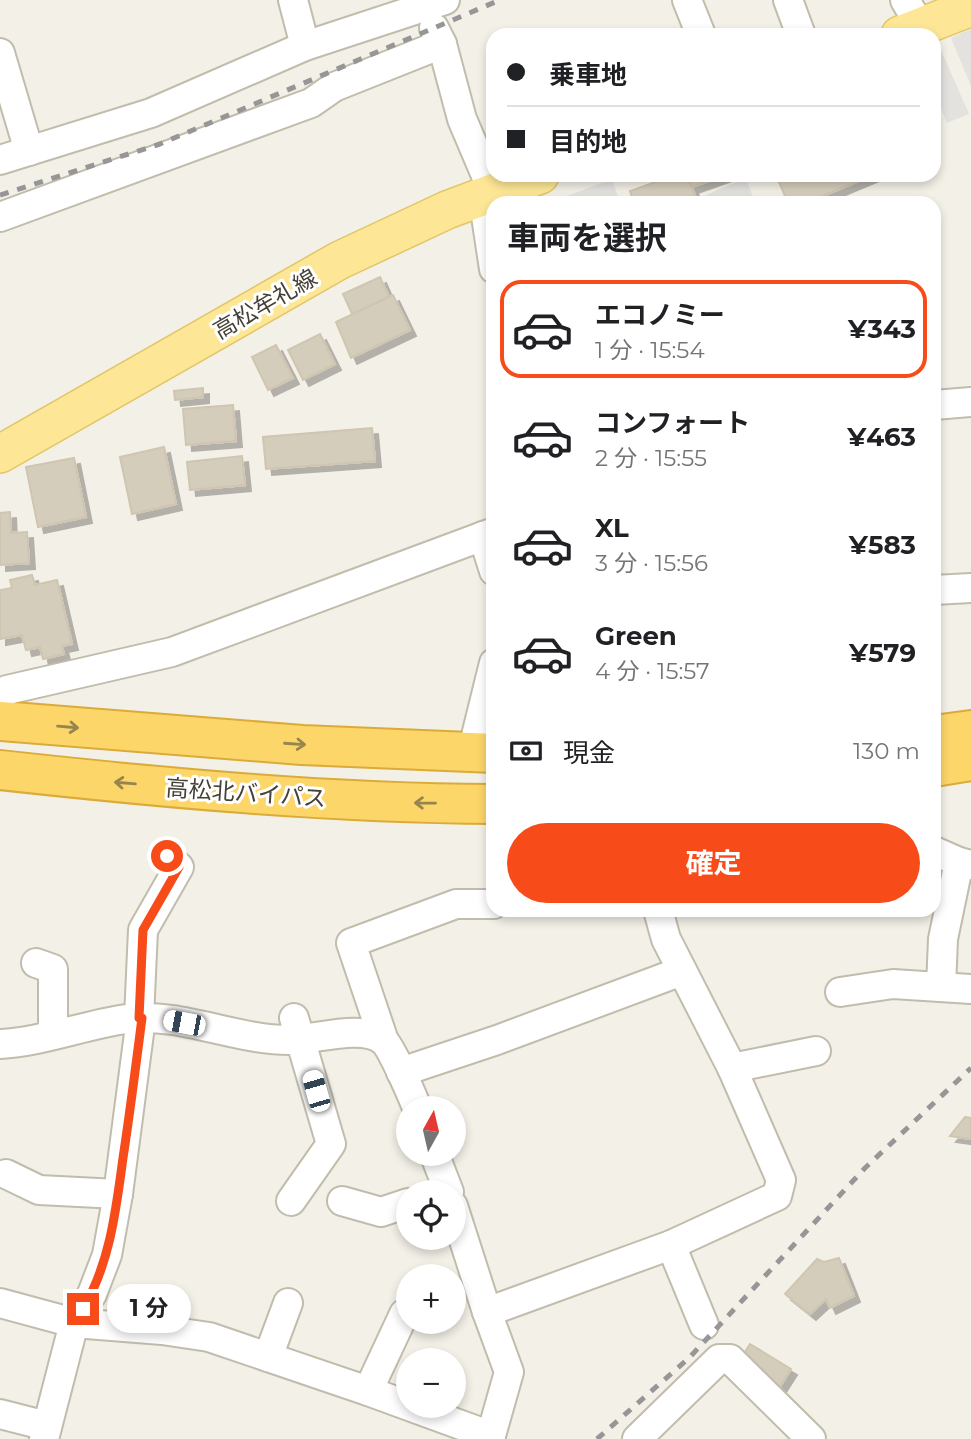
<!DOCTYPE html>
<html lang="ja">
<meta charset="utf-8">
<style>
:root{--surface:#fff;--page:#f6f6f6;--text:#202124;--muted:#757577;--line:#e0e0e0;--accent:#f74c1a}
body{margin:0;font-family:Montserrat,"Noto Sans JP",sans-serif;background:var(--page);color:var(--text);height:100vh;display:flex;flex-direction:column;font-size:26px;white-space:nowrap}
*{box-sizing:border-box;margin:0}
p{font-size:23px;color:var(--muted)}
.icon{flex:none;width:38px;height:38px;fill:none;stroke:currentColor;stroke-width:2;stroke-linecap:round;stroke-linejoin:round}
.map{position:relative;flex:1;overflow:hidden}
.details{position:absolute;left:486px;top:196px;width:455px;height:721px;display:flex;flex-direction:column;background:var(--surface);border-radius:21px;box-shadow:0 4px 10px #0003}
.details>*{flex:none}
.guide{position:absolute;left:486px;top:28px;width:455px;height:154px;border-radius:21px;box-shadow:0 4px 10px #0003;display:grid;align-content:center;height:154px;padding:0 21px;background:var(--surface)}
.needle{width:46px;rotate:8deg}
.controls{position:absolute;left:396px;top:1096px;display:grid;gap:14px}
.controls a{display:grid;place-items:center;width:70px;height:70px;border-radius:50%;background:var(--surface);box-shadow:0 4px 10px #0003;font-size:35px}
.end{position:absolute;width:32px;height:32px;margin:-16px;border:9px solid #f74c1a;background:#fff;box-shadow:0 0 0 4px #fff}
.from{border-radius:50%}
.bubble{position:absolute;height:49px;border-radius:24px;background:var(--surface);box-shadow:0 4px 10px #0003;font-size:23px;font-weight:700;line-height:49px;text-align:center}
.car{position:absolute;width:21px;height:42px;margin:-21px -10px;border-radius:9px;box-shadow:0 0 5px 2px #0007;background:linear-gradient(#fff 24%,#345 0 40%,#fff 0 76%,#345 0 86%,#fff 0)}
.guide b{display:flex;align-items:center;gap:24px;height:66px;font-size:26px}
.guide b+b{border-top:2px solid var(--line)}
.guide i{width:18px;height:18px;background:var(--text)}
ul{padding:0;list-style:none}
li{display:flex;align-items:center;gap:21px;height:98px;margin:0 14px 10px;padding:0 7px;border:4px solid transparent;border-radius:21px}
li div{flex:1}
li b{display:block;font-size:26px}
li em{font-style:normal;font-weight:700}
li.on{border-color:var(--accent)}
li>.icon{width:63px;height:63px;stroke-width:1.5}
h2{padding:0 21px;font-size:32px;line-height:84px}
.pay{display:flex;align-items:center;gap:18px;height:77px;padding:0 21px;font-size:26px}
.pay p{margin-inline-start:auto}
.button{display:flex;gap:14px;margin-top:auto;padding:14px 21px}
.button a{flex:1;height:80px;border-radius:42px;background:var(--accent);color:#fff;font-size:28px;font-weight:700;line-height:80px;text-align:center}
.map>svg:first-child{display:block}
.parking{fill:#e4e2df}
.building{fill:#d5cdbc;stroke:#cfc5b0;stroke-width:2;filter:url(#shadow)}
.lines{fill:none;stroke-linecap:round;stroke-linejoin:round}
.minor-casing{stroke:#c1bcac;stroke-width:32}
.major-casing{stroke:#e2c666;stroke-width:40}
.highway-casing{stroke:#dbab39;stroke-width:42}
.minor{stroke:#fff;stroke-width:28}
.major{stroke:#fde796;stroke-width:37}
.highway{stroke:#fcd669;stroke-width:38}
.rail{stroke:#969696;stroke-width:5;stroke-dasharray:9 9;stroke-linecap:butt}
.oneway{stroke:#98844d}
.route{stroke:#f74c1a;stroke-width:9}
.labels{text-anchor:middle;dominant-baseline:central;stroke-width:6;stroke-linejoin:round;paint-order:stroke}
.street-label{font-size:23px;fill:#464136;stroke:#fff}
</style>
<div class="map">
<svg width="971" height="1439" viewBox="0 0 971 1439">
<defs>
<filter id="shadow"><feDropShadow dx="6" dy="6" stdDeviation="0" flood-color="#0004"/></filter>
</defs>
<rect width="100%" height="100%" fill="#f3f0e7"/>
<g class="parking">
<path d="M971 29V86L951 38Z"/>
<path d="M937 41 969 114 947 123 938 101 935 102 934 42Z"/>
<path d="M746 178 755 203H708L706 195Z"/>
<path d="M612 179 620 203H549Z"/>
</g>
<g class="building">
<path d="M675 175H687L698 203H634L630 191Z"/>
<path d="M687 175H726L692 187Z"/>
<path d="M776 175H873L806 203H788Z"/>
<path d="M380 277 389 297 352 314 343 294Z"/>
<path d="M393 295 410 330 351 358 336 322Z"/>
<path d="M320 334 335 364 303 380 288 350Z"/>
<path d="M276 345 293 378 268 390 252 357Z"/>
<path d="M203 388V397L175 400 174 391Z"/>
<path d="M233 405 236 441 186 445 183 409Z"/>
<path d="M372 428 375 461 266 469 263 437Z"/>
<path d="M164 447 176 504 132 514 120 457Z"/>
<path d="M242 456 245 485 190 490 187 462Z"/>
<path d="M74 458 86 517 38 527 26 467Z"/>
<path d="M10 512 11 533 27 532 29 563 0 565V513Z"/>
<path d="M32 575 35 585 57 580 72 644 62 646 64 654 43 659 40 647 26 650 22 635 0 639V590L12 588 10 580Z"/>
<path d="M965 1117 971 1118V1139L950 1136Z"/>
<path d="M839 1258 854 1296 830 1308 826 1299 810 1314 785 1294 817 1259 824 1262Z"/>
<path d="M750 1344 791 1369 779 1388 738 1363Z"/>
</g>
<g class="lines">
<g class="minor-casing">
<g id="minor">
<path d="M293 0 305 46"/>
<path d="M687 0 701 35"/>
<path d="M788 0 801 35"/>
<path d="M905 0 921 27"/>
<path d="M434 28 442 44 462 119 493 192"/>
<path d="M0 53 29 151"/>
<path d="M0 160 151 113 305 46 445 0"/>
<path d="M483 196 494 269"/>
<path d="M0 217 311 103 334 87 442 44"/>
<path d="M934 405 971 402"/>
<path d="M483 536 494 571"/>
<path d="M934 590 971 588"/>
<path d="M0 694 7 690 172 652 494 532"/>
<path d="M472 752 494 663"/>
<path d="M934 851 959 862 971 865"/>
<path d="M36 963 53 969V1034"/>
<path d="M941 987 943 939 959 862"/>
<path d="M840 992 893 984 971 989"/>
<path d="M139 1018 143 930 179 867 167 856"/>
<path d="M384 1041 351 943 456 904H494"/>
<path d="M0 1044C42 1042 84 1025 126 1019 181 1012 234 1040 289 1040 314 1040 363 1023 384 1041 392 1049 412 1095 417 1108"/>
<path d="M732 1068 816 1051"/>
<path d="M401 1072 497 1040 682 971"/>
<path d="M434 1153 449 1192"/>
<path d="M6 1174 39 1190 118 1194"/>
<path d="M291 1201 331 1144 294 1018"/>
<path d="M342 1201 381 1212 408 1203"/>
<path d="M453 1206 487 1312 509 1372 490 1439"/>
<path d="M671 1245 704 1325"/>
<path d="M0 1303 74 1323 162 1330 209 1337 368 1391 491 1436"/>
<path d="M487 1312 671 1245 777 1196 781 1180 732 1068 666 939 658 910"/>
<path d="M268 1357 288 1303"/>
<path d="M368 1391 404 1314"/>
<path d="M0 1414 47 1426"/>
<path d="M44 1439 74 1323 92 1294 107 1255 118 1194 141 1018"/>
<path d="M637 1439 719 1359H730L811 1439"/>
</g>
</g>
<g class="major-casing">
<g id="major">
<path d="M900 35 971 7"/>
<path d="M0 454 340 260 447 210 540 175"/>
</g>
</g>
<g class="highway-casing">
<g id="highway">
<path d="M0 721 302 745 494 753"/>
<path d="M934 735 971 730"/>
<path d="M934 767 971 761"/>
<path d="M0 770C164 788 328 803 494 804"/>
</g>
</g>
<use href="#minor" class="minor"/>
<use href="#major" class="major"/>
<use href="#highway" class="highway"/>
<g class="rail">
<path d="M0 195 160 144 500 0"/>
<path d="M597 1439 689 1358 865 1168 971 1068"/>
</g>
</g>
<defs><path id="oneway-shaft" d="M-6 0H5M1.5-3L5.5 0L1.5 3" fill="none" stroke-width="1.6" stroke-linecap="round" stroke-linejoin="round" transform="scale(1.75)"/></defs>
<g class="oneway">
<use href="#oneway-shaft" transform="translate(68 727) rotate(5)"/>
<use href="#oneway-shaft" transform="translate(295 744) rotate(4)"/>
<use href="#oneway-shaft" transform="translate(125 783) rotate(-175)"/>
<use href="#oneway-shaft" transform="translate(425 803) rotate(-179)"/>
</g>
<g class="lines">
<path class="route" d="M83 1309C110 1263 116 1210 123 1158 130 1112 136 1065 142 1018H139L143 930 179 867 167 856"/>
</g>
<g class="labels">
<g class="street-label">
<text transform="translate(265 304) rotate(-30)">高松牟礼線</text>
<text transform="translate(246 793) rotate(4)">高松北バイパス</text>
</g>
</g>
</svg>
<div class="controls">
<a><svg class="needle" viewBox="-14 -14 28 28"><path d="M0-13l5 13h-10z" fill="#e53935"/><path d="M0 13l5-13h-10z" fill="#757577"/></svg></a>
<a><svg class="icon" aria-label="locate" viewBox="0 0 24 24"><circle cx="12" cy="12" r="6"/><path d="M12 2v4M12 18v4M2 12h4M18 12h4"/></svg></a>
<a>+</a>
<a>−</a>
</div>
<i class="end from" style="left:167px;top:856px"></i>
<i class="end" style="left:83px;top:1309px"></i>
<div class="bubble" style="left:107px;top:1284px;width:84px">1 分</div>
<i class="car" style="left:184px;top:1023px;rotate:281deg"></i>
<i class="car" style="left:316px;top:1091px;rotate:344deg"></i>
<div class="guide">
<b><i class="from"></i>乗車地</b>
<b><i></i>目的地</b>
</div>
<section class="details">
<h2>車両を選択</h2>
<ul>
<li class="on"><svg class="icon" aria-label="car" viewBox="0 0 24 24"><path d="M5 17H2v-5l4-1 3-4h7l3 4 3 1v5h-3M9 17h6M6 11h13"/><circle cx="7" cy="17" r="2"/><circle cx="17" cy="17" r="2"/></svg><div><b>エコノミー</b><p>1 分 · 15:54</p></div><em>¥343</em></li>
<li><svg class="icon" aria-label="car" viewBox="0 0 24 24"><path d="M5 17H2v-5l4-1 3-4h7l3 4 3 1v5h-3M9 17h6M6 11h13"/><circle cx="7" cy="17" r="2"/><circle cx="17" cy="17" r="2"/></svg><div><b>コンフォート</b><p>2 分 · 15:55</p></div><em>¥463</em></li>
<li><svg class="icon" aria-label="car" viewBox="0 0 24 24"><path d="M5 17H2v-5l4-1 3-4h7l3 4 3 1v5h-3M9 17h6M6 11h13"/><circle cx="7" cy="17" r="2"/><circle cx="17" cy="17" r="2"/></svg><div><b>XL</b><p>3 分 · 15:56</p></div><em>¥583</em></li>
<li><svg class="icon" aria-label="car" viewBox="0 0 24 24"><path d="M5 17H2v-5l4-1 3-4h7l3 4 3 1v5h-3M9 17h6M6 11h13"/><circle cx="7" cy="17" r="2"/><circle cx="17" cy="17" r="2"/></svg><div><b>Green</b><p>4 分 · 15:57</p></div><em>¥579</em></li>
</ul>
<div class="pay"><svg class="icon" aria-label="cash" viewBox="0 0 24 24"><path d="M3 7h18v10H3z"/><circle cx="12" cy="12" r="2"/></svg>現金<p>130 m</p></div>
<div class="button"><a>確定</a></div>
</section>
</div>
